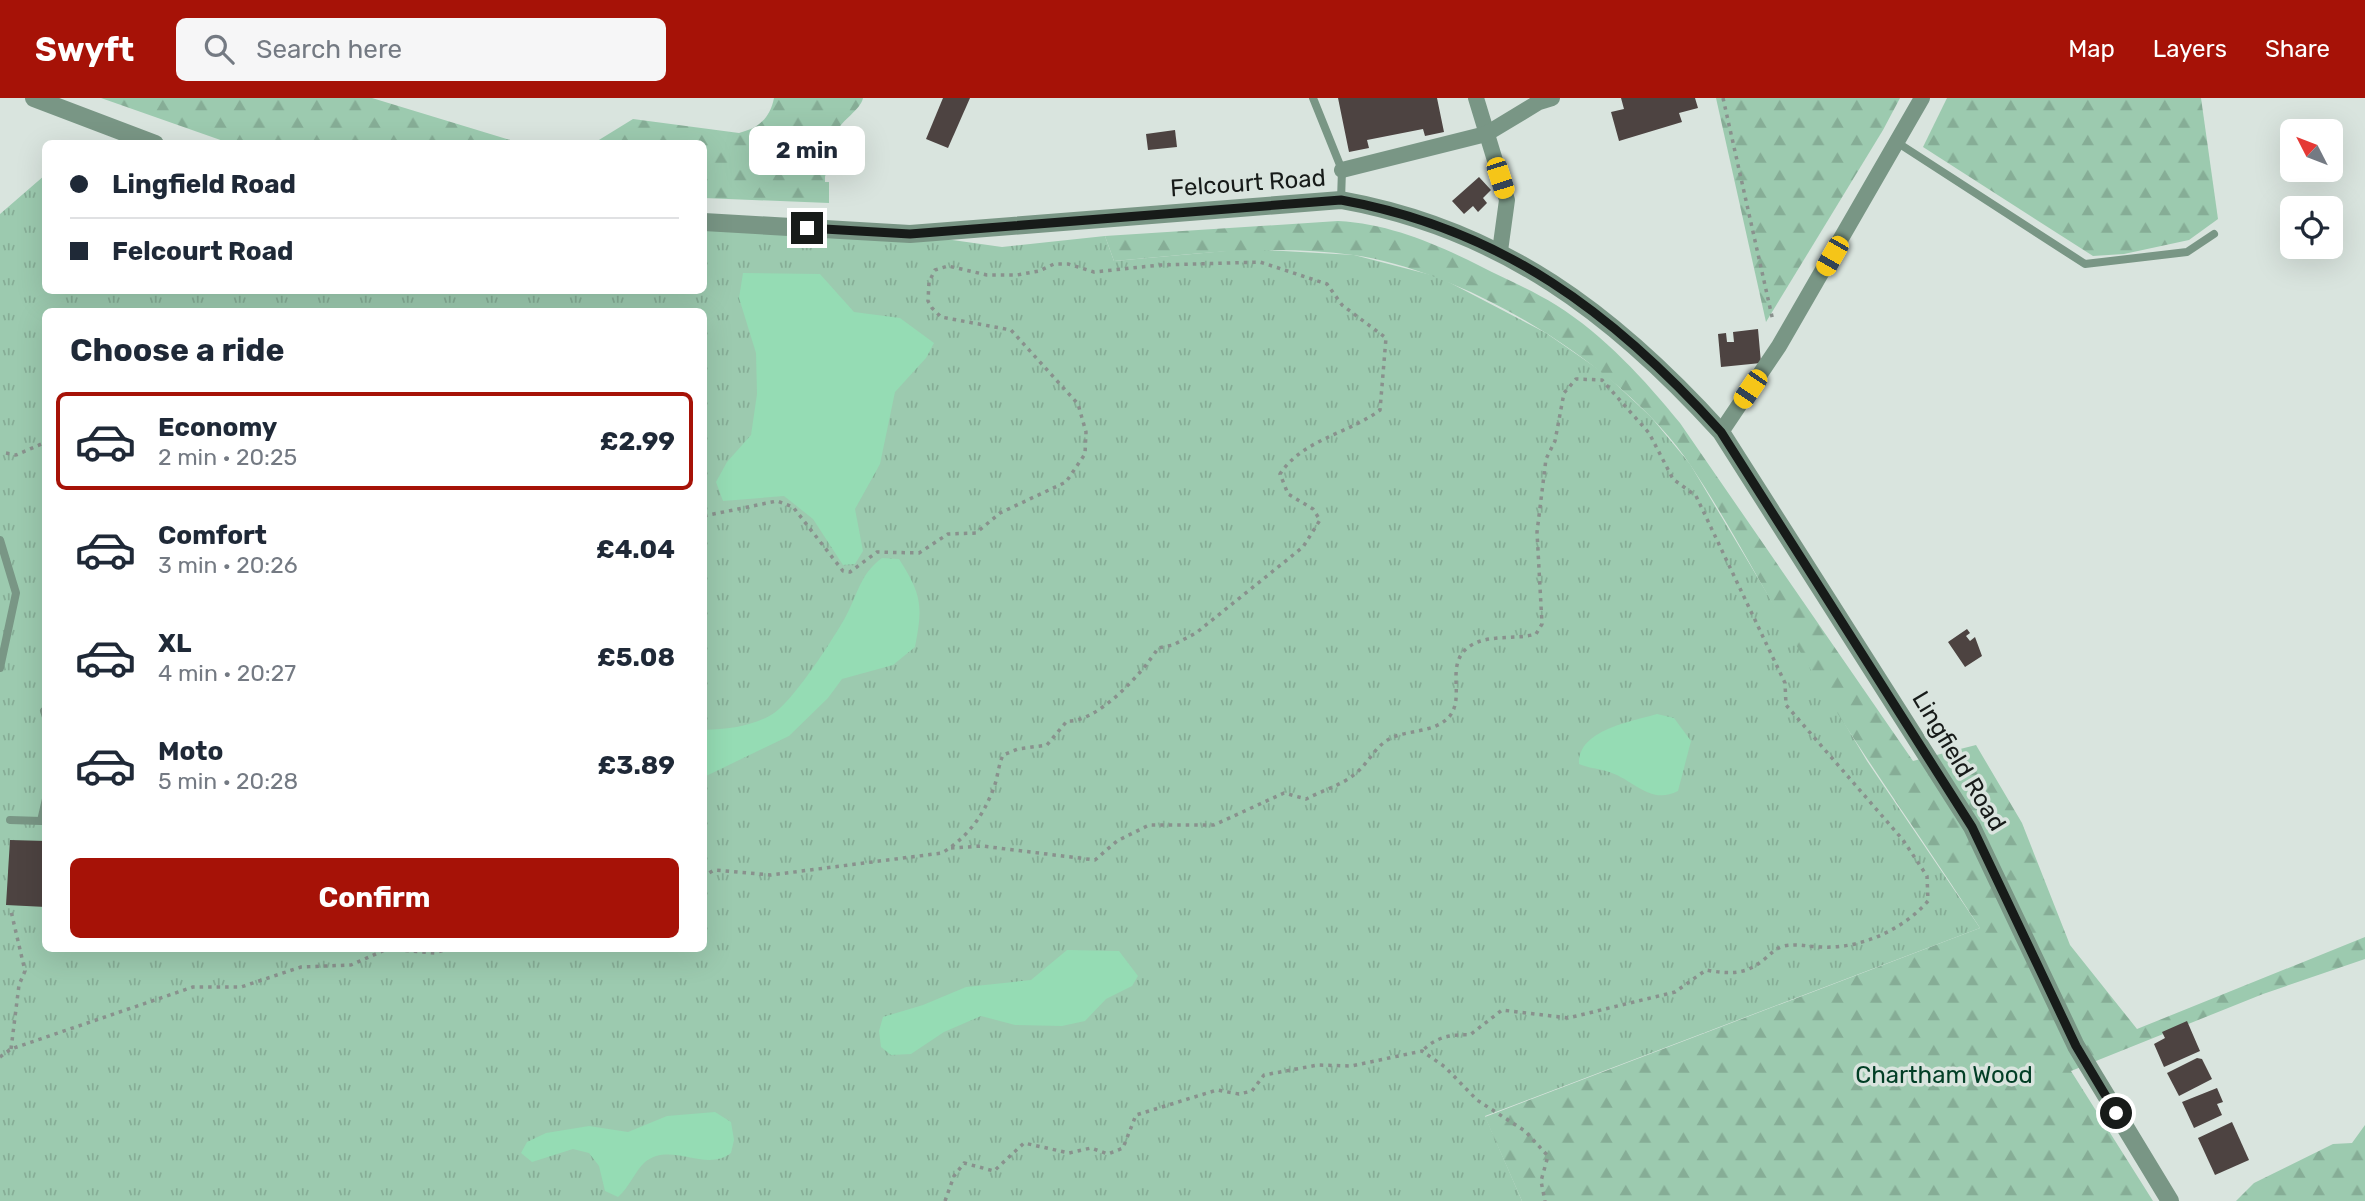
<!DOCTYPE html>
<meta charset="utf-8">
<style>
:root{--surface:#fff;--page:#f6f6f7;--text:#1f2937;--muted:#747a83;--line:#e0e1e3;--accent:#a61207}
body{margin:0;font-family:Rubik,sans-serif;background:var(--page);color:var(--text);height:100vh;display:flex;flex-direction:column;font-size:26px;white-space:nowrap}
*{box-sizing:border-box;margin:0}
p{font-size:23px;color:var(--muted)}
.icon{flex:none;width:38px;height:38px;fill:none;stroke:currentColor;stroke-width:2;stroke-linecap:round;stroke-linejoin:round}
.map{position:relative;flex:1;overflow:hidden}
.details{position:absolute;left:42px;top:210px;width:665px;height:644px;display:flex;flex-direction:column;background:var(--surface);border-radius:10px;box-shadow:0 7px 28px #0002}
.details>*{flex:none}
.banner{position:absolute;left:42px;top:42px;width:665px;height:154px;border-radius:10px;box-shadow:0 7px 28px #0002;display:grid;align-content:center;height:154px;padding:0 28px;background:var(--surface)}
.needle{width:46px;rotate:312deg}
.tools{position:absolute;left:2280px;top:21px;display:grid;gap:14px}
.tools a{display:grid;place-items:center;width:63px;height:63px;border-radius:10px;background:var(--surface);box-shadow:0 7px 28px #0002;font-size:35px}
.end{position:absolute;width:32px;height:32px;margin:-16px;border:9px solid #171b19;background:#fff;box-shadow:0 0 0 4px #fff}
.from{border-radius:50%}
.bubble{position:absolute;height:49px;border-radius:10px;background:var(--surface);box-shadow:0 7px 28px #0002;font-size:23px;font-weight:700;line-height:49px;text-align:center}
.car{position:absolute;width:21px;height:42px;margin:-21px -10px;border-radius:9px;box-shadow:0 0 5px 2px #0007;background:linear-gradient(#f5c518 24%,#345 0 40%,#f5c518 0 76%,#345 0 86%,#f5c518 0)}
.banner b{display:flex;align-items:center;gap:24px;height:66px;font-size:26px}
.banner b+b{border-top:2px solid var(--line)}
.banner i{width:18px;height:18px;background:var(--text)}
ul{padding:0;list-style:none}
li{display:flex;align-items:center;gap:21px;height:98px;margin:0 14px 10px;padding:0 14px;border:4px solid transparent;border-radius:10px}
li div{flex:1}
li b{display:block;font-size:26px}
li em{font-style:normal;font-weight:700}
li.selected{border-color:var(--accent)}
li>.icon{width:63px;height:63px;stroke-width:1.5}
h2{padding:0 28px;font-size:32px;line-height:84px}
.action{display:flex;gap:14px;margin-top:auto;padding:14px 28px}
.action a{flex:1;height:80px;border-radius:10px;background:var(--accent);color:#fff;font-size:28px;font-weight:700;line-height:80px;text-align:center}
header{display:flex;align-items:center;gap:42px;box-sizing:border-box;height:98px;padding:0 35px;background:var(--accent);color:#fff}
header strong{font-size:33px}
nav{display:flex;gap:38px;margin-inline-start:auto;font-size:24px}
.search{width:490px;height:63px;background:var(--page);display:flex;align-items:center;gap:18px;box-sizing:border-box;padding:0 24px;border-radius:10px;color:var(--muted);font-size:26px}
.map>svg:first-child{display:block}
.grass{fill:url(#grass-tufts);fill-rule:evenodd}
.forest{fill:url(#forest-firs)}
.water{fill:#95dcb4}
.building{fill:#4d4341}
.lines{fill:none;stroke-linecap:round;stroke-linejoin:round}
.path{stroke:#89918d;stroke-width:3.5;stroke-dasharray:3.5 5;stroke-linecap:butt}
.service{stroke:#799685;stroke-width:8}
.minor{stroke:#799685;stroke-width:16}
.tertiary{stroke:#799685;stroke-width:18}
.route{stroke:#171b19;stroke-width:9}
.labels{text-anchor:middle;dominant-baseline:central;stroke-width:7;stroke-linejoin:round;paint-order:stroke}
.street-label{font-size:24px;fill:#171b19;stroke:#d9e4de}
.park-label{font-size:24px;fill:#013e25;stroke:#d9e4de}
</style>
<header>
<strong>Swyft</strong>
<div class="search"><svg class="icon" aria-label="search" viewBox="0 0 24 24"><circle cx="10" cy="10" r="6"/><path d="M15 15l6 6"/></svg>Search here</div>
<nav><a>Map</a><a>Layers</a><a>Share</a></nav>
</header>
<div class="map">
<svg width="2365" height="1103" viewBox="0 0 2365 1103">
<defs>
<pattern id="grass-tufts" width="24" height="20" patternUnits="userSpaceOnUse" patternTransform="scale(1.75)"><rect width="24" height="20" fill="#9ccaaf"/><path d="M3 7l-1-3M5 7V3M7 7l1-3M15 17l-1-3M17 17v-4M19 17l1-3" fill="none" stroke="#86ad96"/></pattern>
<pattern id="forest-firs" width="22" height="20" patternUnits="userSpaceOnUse" patternTransform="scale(1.75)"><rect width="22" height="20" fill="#9ccaaf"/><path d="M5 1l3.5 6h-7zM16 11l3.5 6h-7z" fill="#86ad96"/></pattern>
</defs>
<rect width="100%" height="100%" fill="#d9e4de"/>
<path class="grass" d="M45 77 46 192H704V124L910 136 1002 149 1105 138 1114 163 1248 151 1354 157 1439 179 1546 235 1605 276 1651 319 1690 366 1867 663 1980 830 1485 1018 1522 1103H0V116ZM46 214H704V850H46Z"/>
<g class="forest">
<path d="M101 0H372L520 45H229Z"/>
<path d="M774 0H863C860 13 842 21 836 35 830 48 829 65 825 79V84H829V105L704 100V46L594 45 633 21 739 35C759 30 770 20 774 0Z"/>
<path d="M1716 0H1900L1883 32 1766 224Z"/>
<path d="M1947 0H2201L2218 121 2189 142 2124 156 2093 158 1923 49Z"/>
<path d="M1338 123C1390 126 1434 145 1480 168 1505 181 1532 192 1556 207 1604 237 1645 282 1680 325L1913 663 1976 647 2022 725 2070 847 2137 931 2365 839V861L2263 896 2071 973 2153 1103H1522L1485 1019 1980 830C1925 744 1865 662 1812 574 1771 506 1735 434 1691 368 1627 271 1468 173 1353 157 1273 146 1193 156 1114 163L1105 138Z"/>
<path d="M2365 1027V1103H2236L2254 1085 2333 1046 2352 1045Z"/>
</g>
<g class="water">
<path d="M743 175 820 176 854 214 900 220 934 245 926 260 895 294 880 366 855 411 863 453 855 466 843 467 813 421 784 398 723 403 716 384 727 364 751 337 757 296 756 255 739 200Z"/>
<path d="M882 460 899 461C922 497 923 508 915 549L893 567 842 581 828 600 789 638 704 679V632C728 631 750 629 771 617 791 607 834 540 846 518 858 496 860 476 882 460Z"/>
<path d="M1657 616 1674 620 1691 643 1678 693C1649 708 1633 680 1606 673 1596 670 1588 670 1579 666 1578 632 1630 624 1657 616Z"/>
<path d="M1067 852 1119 853 1138 878 1132 888 1106 901 1085 923 1062 928 1015 927 981 918 944 934 911 956 891 957 881 949 879 933 883 919 923 907 966 889 1031 882Z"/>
<path d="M715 1014 731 1024 734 1042 731 1055C705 1075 672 1043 645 1064 635 1073 629 1090 618 1099L605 1093 599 1068 589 1055 573 1051 532 1064 521 1055 527 1044 546 1035 589 1028 628 1034 667 1018Z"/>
</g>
<g class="building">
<path d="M943 0H970L948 50 926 41Z"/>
<path d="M1338 0H1437L1444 34 1425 38 1423 31 1367 42 1369 50 1349 54Z"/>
<path d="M1621 0H1695L1698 10 1679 15 1682 24 1619 43 1611 14 1624 11Z"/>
<path d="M1175 32 1177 49 1148 52 1146 36Z"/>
<path d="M1479 79 1491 92 1483 100 1487 105 1478 114 1473 108 1464 116 1452 103Z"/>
<path d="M1758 231 1761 265 1721 269 1718 236 1726 235 1727 244H1734L1733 234Z"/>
<path d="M1967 531 1970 535 1966 538 1970 543 1975 539 1982 558 1965 569 1948 544Z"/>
<path d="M10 742 46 743V809L6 807Z"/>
<path d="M2187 923 2200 953 2164 969 2154 946 2165 940 2162 934Z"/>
<path d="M2197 960 2202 961 2212 981 2179 998 2167 975Z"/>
<path d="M2217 990 2223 1004 2217 1006 2222 1017 2194 1030 2182 1004Z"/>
<path d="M2232 1024 2249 1062 2215 1077 2198 1040Z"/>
</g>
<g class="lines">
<g class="path">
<path d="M1723 0 1773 223"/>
<path d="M6 355 16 357 46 344"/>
<path d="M704 418 777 403 793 409 843 473 850 474 877 454 919 455 948 436 976 435 1000 415 1066 384 1085 356 1086 334 1078 306 1011 232 941 219 932 210 928 203 929 184 935 172 948 168 987 177H1017L1039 173 1054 166H1068L1094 174 1160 167 1260 164 1327 186 1342 207 1386 240 1380 312C1348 336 1303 341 1280 376L1288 396 1313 411 1320 422 1303 449 1196 535 1173 547 1158 550C1143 575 1097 625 1067 623L1047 647 1018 651 1003 657C998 668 998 679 994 689 984 717 968 739 942 755L771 777 714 772 704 778"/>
<path d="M951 750 982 748 1095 762 1117 743 1149 727H1214L1284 695 1306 701C1321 693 1342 687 1355 676 1369 665 1375 647 1393 639 1411 632 1435 634 1449 619 1465 600 1447 572 1464 553 1483 534 1512 543 1536 536L1542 526 1537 434 1546 361 1555 343 1564 295 1576 281 1602 282 1649 335 1673 381 1696 398 1785 585 1786 607 1903 742 1927 778 1928 803C1903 832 1860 851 1822 849 1808 849 1798 845 1784 848 1775 850 1770 857 1762 863 1745 877 1728 876 1706 872L1675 894 1568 920 1502 912 1470 937C1451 936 1436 939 1422 953"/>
<path d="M11 951 19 887 25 873 11 813"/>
<path d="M0 959 11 951 193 889H241L301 869 351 867 387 851 435 855 450 850"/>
<path d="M945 1103 954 1078 964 1065 994 1073 1024 1045 1069 1055 1091 1050 1108 1056 1123 1050 1136 1017 1217 992 1239 996 1252 993 1264 977 1318 967 1351 968 1422 953 1445 969 1477 1002 1525 1033 1548 1058 1541 1083 1545 1103"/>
</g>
<g class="service">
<path d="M1313 0 1342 72 1341 102"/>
<path d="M1898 45 2085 166 2187 154 2214 136"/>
<path d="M0 442 16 495 0 570"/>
<path d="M44 613 46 619"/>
<path d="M10 722 41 723 46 701"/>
</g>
<g class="minor">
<path d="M1476 0 1507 102 1500 153"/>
<path d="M1342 72 1486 36 1539 4 1552 0"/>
<path d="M1721 334 1779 248 1922 0"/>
</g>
<g class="tertiary">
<path d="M34 0 155 46"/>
<path d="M704 124 910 136 1341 102C1502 131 1614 216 1721 334L1972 729 2076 948 2170 1103"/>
</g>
</g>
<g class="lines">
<path class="route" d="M807 130 910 136 1341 102C1502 131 1614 215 1721 334L1972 729 2076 948 2116 1015"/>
</g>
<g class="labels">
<g class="street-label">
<text transform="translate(1248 85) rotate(-4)">Felcourt Road</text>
<text transform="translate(1959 663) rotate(59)">Lingfield Road</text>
</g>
<g class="park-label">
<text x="1944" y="977">Chartham Wood</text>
</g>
</g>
</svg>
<div class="tools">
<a><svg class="needle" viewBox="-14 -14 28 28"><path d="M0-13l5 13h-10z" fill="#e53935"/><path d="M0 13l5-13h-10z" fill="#747a83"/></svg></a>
<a><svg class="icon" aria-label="locate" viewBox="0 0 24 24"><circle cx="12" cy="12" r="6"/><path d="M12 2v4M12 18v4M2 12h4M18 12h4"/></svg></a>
</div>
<i class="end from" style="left:2116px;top:1015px"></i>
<i class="end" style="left:807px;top:130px"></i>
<div class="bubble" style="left:749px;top:28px;width:116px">2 min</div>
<i class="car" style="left:1500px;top:80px;rotate:162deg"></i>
<i class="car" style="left:1832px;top:158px;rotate:210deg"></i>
<i class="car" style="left:1750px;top:291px;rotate:214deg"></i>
<div class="banner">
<b><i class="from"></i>Lingfield Road</b>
<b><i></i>Felcourt Road</b>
</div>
<section class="details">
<h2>Choose a ride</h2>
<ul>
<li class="selected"><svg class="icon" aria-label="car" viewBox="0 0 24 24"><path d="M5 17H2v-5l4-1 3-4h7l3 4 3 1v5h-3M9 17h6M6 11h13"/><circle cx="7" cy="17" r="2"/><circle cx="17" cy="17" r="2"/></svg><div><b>Economy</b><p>2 min · 20:25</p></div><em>£2.99</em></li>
<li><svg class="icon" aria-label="car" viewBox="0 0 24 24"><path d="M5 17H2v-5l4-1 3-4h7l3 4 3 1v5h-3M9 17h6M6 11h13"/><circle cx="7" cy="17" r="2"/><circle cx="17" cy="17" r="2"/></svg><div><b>Comfort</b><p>3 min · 20:26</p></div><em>£4.04</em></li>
<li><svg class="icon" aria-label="car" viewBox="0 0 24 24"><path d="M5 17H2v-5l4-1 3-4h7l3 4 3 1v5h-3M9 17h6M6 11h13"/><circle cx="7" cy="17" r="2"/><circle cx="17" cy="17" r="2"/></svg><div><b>XL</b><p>4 min · 20:27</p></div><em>£5.08</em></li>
<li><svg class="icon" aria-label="car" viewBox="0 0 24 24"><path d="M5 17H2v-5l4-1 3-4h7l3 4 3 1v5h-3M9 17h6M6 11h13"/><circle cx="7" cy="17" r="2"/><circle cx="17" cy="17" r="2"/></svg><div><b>Moto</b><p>5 min · 20:28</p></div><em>£3.89</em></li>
</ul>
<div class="action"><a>Confirm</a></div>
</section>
</div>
